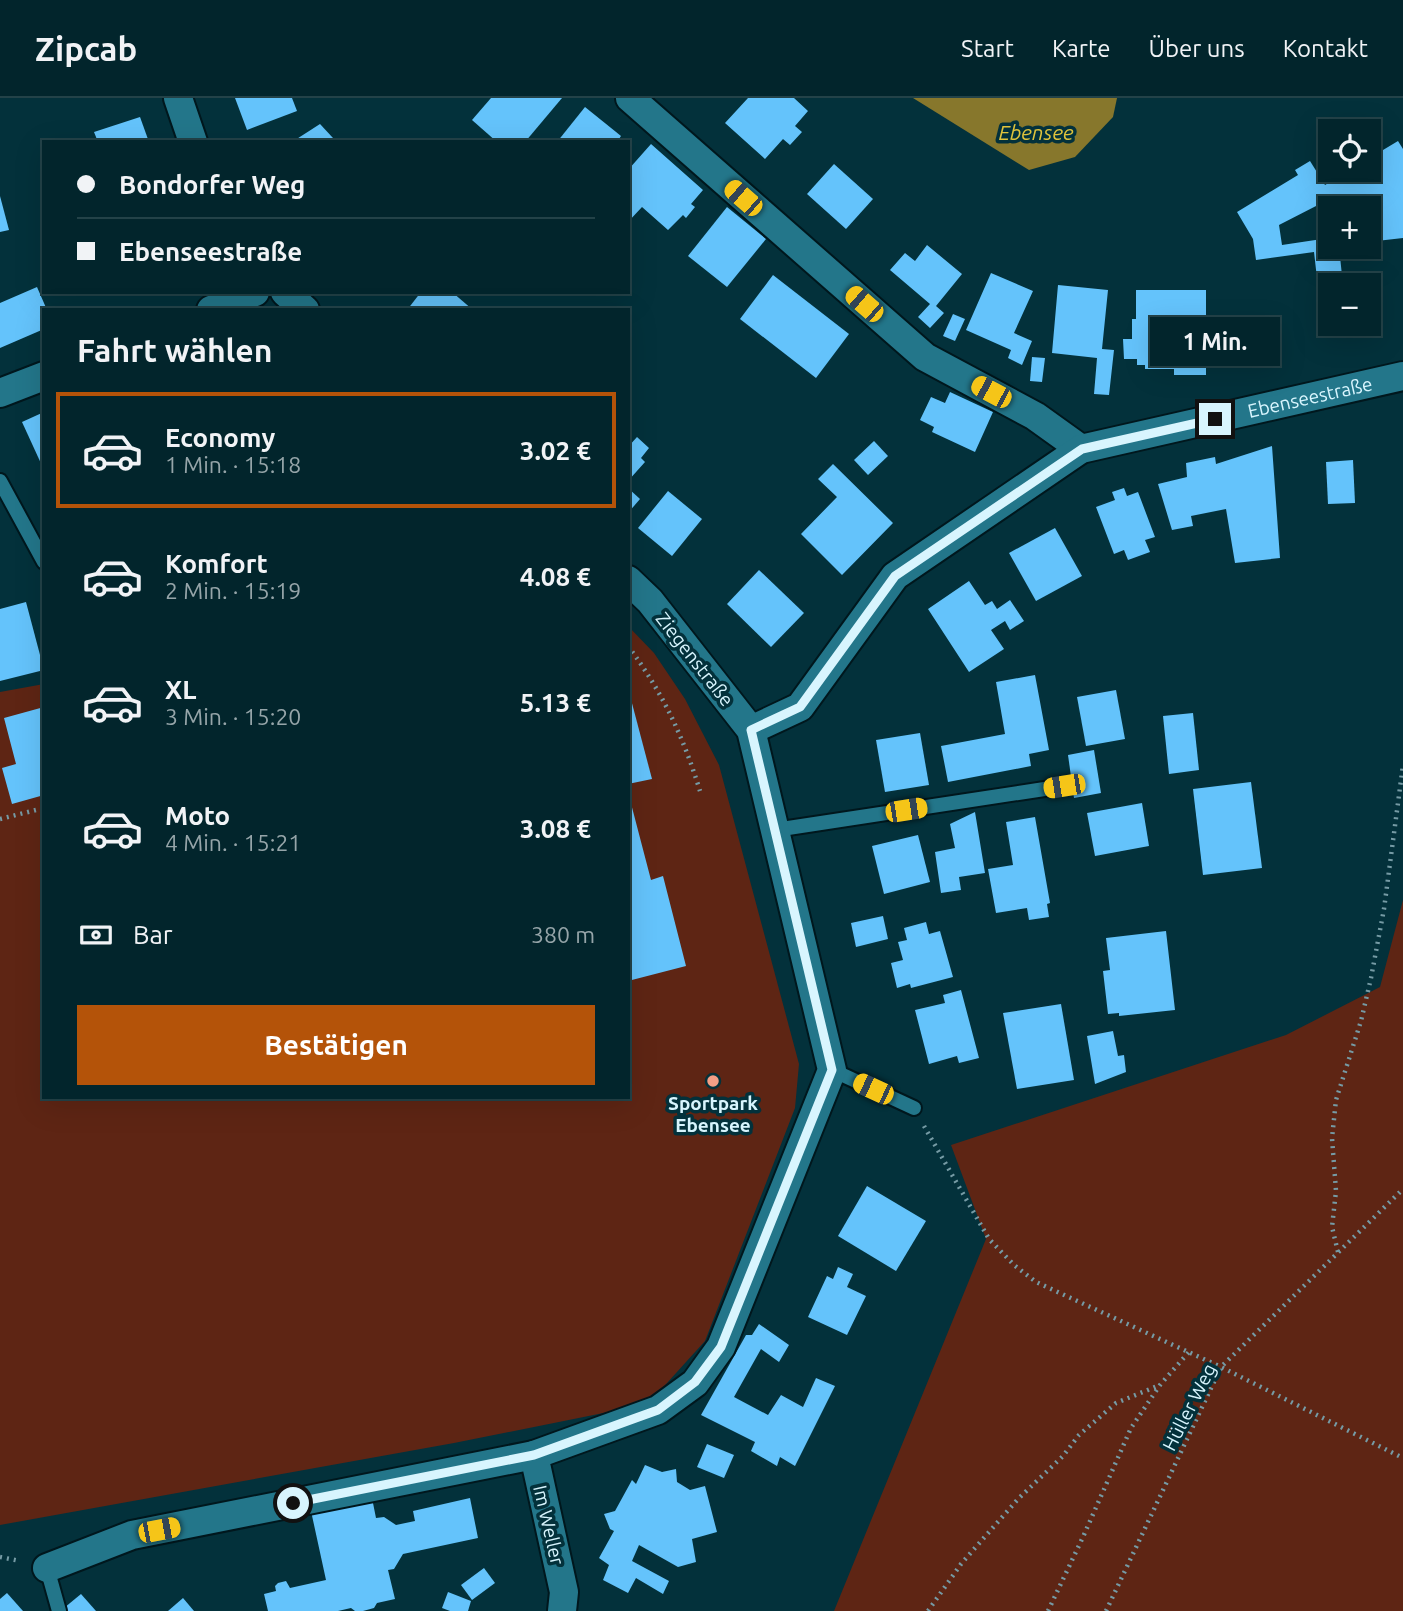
<!DOCTYPE html>
<html lang="de">
<meta charset="utf-8">
<style>
:root{--surface:#02252c;--page:#0c2d34;--text:#f1f3f6;--muted:#96a5a9;--line:#234248;--accent:#b45309}
body{margin:0;font-family:Ubuntu,sans-serif;background:var(--page);color:var(--text);height:100vh;display:flex;flex-direction:column;font-size:26px;white-space:nowrap}
*{box-sizing:border-box;margin:0}
p{font-size:23px;color:var(--muted)}
.icon{flex:none;width:38px;height:38px;fill:none;stroke:currentColor;stroke-width:2;stroke-linecap:round;stroke-linejoin:round}
.map{position:relative;flex:1;overflow:hidden}
.drawer{position:absolute;left:42px;top:210px;width:588px;height:791px;display:flex;flex-direction:column;background:var(--surface);border-radius:0px;box-shadow:0 7px 28px #0002,0 0 0 2px var(--line)}
.drawer>*{flex:none}
.hud{position:absolute;left:42px;top:42px;width:588px;height:154px;border-radius:0px;box-shadow:0 7px 28px #0002,0 0 0 2px var(--line);display:grid;align-content:center;height:154px;padding:0 35px;background:var(--surface)}
.fabs{position:absolute;left:1318px;top:21px;display:grid;gap:14px}
.fabs a{display:grid;place-items:center;width:63px;height:63px;border-radius:0px;background:var(--surface);box-shadow:0 7px 28px #0002,0 0 0 2px var(--line);font-size:35px}
.end{position:absolute;width:32px;height:32px;margin:-16px;border:9px solid #d8f5fe;background:#111;box-shadow:0 0 0 4px #111}
.from{border-radius:50%}
.bubble{position:absolute;height:49px;border-radius:0px;background:var(--surface);box-shadow:0 7px 28px #0002,0 0 0 2px var(--line);font-size:23px;font-weight:700;line-height:49px;text-align:center}
.car{position:absolute;width:21px;height:42px;margin:-21px -10px;border-radius:9px;box-shadow:0 0 5px 2px #0007;background:linear-gradient(#f5c518 24%,#345 0 40%,#f5c518 0 76%,#345 0 86%,#f5c518 0)}
.hud b{display:flex;align-items:center;gap:24px;height:66px;font-size:26px}
.hud b+b{border-top:2px solid var(--line)}
.hud i{width:18px;height:18px;background:var(--text)}
ul{padding:0;list-style:none}
li{display:flex;align-items:center;gap:21px;height:116px;margin:0 14px 10px;padding:0 21px;border:4px solid transparent;border-radius:0px}
li div{flex:1}
li b{display:block;font-size:26px}
li em{font-style:normal;font-weight:700}
li.selected{border-color:var(--accent)}
li>.icon{width:63px;height:63px;stroke-width:1.5}
h2{padding:0 35px;font-size:32px;line-height:84px}
.pay{display:flex;align-items:center;gap:18px;height:77px;padding:0 35px;font-size:26px}
.pay p{margin-inline-start:auto}
.button{display:flex;gap:14px;margin-top:auto;padding:14px 35px}
.button a{flex:1;height:80px;border-radius:0px;background:var(--accent);color:#fff;font-size:28px;font-weight:700;line-height:80px;text-align:center}
header{display:flex;align-items:center;gap:42px;box-sizing:border-box;height:98px;padding:0 35px;background:var(--surface);border-bottom:2px solid var(--line)}
header strong{font-size:33px}
nav{display:flex;gap:38px;margin-inline-start:auto;font-size:24px}
.map>svg:first-child{display:block}
.green{fill:#5e2514}
.water{fill:#87772c}
.building{fill:#64c3fb;fill-rule:evenodd}
.lines{fill:none;stroke-linecap:round;stroke-linejoin:round}
.lane-casing{stroke:#00171d;stroke-width:18}
.street-casing{stroke:#00171d;stroke-width:32}
.path{stroke:#769ba5;stroke-width:4.5;stroke-dasharray:2 5;stroke-linecap:butt}
.lane{stroke:#23768a;stroke-width:14}
.street{stroke:#23768a;stroke-width:28}
.route{stroke:#d8f5fe;stroke-width:9}
.poi-dot{fill:#f39f86;stroke:#03313b;stroke-width:2.5}
.labels{text-anchor:middle;dominant-baseline:central;stroke-width:7;stroke-linejoin:round;paint-order:stroke}
.street-label{font-size:19px;fill:#d8f5fe;stroke:#03313b}
.poi-label{font-size:19px;font-weight:bold;fill:#d8f5fe;stroke:#03313b}
.water-label{font-size:21px;font-style:italic;fill:#dfc33c;stroke:#03313b}
</style>
<header>
<strong>Zipcab</strong>
<nav><a>Start</a><a>Karte</a><a>Über uns</a><a>Kontakt</a></nav>
</header>
<div class="map">
<svg width="1403" height="1513" viewBox="0 0 1403 1513">
<rect width="100%" height="100%" fill="#03313b"/>
<g class="green">
<path d="M628 528 654 555 685 601 719 667 799 966 795 1010 705 1243 648 1306 454 1345 0 1427V594L44 586V999H628Z"/>
<path d="M1403 802V1513H834L986 1141 951 1047 1286 937 1380 889Z"/>
</g>
<path class="water" d="M913 0H1117L1113 19 1075 59 1029 72Z"/>
<g class="building">
<path d="M235 0H292L297 13 247 32Z"/>
<path d="M491 0H562L525 44H497L472 22Z"/>
<path d="M748 0H794L808 13 795 28 802 34 790 47 783 41 765 61 725 25Z"/>
<path d="M585 9 621 38 617 44H557Z"/>
<path d="M140 19 149 44H98L94 34Z"/>
<path d="M320 26 333 40 327 44H292Z"/>
<path d="M1398 43 1403 51V140L1368 144V110H1330V149H1339L1343 187H1330V223L1322 224 1314 154 1256 162 1253 141 1237 114 1298 77 1295 72 1310 63 1325 87 1351 72H1368V61ZM1318 107 1322 141 1282 147 1279 127Z"/>
<path d="M651 46 703 92 691 106 695 109 686 120 683 117 668 132 642 109 628 124V72Z"/>
<path d="M834 66 873 101 846 131 807 96Z"/>
<path d="M0 98 9 132 0 134Z"/>
<path d="M727 109 766 141 727 189 688 158Z"/>
<path d="M927 147 962 176 936 208 944 215 930 230 918 219 930 206 890 172 905 155 915 163Z"/>
<path d="M991 175 1033 193 1014 235 1032 243 1022 267 1008 260 1011 252 966 232Z"/>
<path d="M773 177 849 236 816 280 740 221Z"/>
<path d="M1058 187 1108 192 1102 251 1114 252 1109 297 1094 296 1097 260 1052 255Z"/>
<path d="M37 189 47 212H44V231L0 250V205Z"/>
<path d="M1136 192H1206V277H1174V271H1145V267H1137V261H1124L1123 241H1132V221H1136Z"/>
<path d="M421 194H452L473 212H407Z"/>
<path d="M953 216 965 221 955 243 943 238Z"/>
<path d="M1213 218 1263 219 1262 260 1212 261Z"/>
<path d="M1032 259 1045 260 1042 284 1030 283Z"/>
<path d="M950 294 993 314 975 354 932 334 934 329 920 322 931 299 945 305Z"/>
<path d="M44 314V372L22 324Z"/>
<path d="M637 339 649 350 641 360 645 364 628 383V349Z"/>
<path d="M874 343 888 358 868 377 854 362Z"/>
<path d="M1272 348 1280 460 1235 465 1226 411 1191 418 1193 428 1172 432 1158 386 1187 379 1186 365 1215 359 1216 366Z"/>
<path d="M1353 362 1355 405 1328 406 1326 364Z"/>
<path d="M833 366 893 425 842 477 801 436 837 399 818 381Z"/>
<path d="M628 390 640 401 628 415Z"/>
<path d="M1124 390 1127 398 1138 394 1155 439 1145 442 1150 454 1128 462 1124 452 1114 456 1096 409 1115 402 1112 394Z"/>
<path d="M668 393 702 421 672 458 638 430Z"/>
<path d="M1055 430 1082 478 1036 503 1009 455Z"/>
<path d="M759 472 804 515 771 549 727 506Z"/>
<path d="M969 483 985 507 992 503 997 511 1010 502 1024 523 1010 532 1005 523 991 532 1004 551 969 574 928 511Z"/>
<path d="M26 504 44 572 0 583V511Z"/>
<path d="M1035 577 1049 652 1029 656 1031 668 948 684 941 648 1005 636 996 584Z"/>
<path d="M628 590 652 681 628 686Z"/>
<path d="M1116 592 1125 641 1086 648 1077 599Z"/>
<path d="M44 609V697L12 706 2 670 16 666 4 620Z"/>
<path d="M1193 615 1199 672 1169 676 1163 618Z"/>
<path d="M920 635 929 687 885 694 876 642Z"/>
<path d="M1094 652 1101 695 1074 700 1068 657Z"/>
<path d="M1251 684 1262 770 1203 777 1193 691Z"/>
<path d="M628 694 651 782 663 778 686 868 628 883Z"/>
<path d="M1142 705 1149 748 1095 758 1087 715Z"/>
<path d="M975 714 985 775 959 779 961 792 941 795 935 754 955 750 950 726Z"/>
<path d="M1035 719 1050 805 1047 806 1049 819 1029 822 1027 810 996 815 988 771 1013 767 1006 724Z"/>
<path d="M918 737 930 784 884 796 872 748Z"/>
<path d="M883 818 888 841 856 849 851 825Z"/>
<path d="M926 824 929 836 940 833 953 879 911 890 910 886 897 890 891 865 903 862 898 844 907 842 904 830Z"/>
<path d="M1166 833 1175 912 1119 918V915L1108 916 1103 873 1110 872 1106 840Z"/>
<path d="M961 892 979 960 959 965 957 958 929 966 915 912 945 905 943 897Z"/>
<path d="M1061 906 1074 982 1017 991 1003 915Z"/>
<path d="M1113 933 1118 958 1124 957 1126 974 1095 986 1087 938Z"/>
<path d="M867 1088 926 1123 896 1173 838 1138Z"/>
<path d="M838 1169 853 1176 847 1189 866 1198 847 1237 808 1219 827 1178 833 1181Z"/>
<path d="M759 1226 789 1247 779 1264 761 1251 734 1299 768 1317 781 1297 803 1309 816 1280 835 1288 795 1368 780 1359 777 1368 751 1353 755 1344 701 1317 746 1237H752Z"/>
<path d="M707 1346 734 1357 724 1380 697 1369Z"/>
<path d="M645 1367 662 1374 676 1371 677 1384 690 1392 705 1388 717 1434 692 1441 696 1464 678 1469 639 1447 632 1463 669 1483 663 1496 636 1480 628 1495 603 1482 609 1467 599 1460 614 1433 610 1431 604 1416 615 1413 632 1382 636 1386Z"/>
<path d="M372 1400 376 1420 384 1419 396 1427 415 1423 413 1413 470 1400 478 1440 403 1456 394 1471 388 1472 395 1501 377 1505 374 1510 363 1513H355L351 1510 338 1513H268L264 1496 276 1493 275 1488 278 1485 286 1483 290 1490 326 1482 311 1413Z"/>
<path d="M484 1470 495 1485 472 1502 461 1487Z"/>
<path d="M448 1494 471 1503 468 1513H450L442 1510Z"/>
<path d="M7 1495 23 1513H0V1501Z"/>
<path d="M81 1496 96 1513H67L64 1510Z"/>
<path d="M183 1500 194 1513H168Z"/>
</g>
<g class="lines">
<g class="lane-casing">
<g id="lane">
<path d="M0 383 44 464"/>
<path d="M775 732 1064 688"/>
<path d="M832 972 914 1010"/>
<path d="M47 1470 59 1513"/>
</g>
</g>
<g class="street-casing">
<g id="street">
<path d="M178 0 193 44"/>
<path d="M630 0 925 259 1035 318 1081 351"/>
<path d="M285 194 305 212"/>
<path d="M211 212 255 194"/>
<path d="M0 295 44 278"/>
<path id="s1" d="M751 632 800 609 895 478 1081 351 1403 278"/>
<path d="M47 1470 132 1437 534 1357"/>
<path d="M562 1513 564 1494 534 1357 658 1312 695 1285 721 1249 832 972 751 632 650 503 628 482"/>
</g>
</g>
<g class="path">
<path d="M628 548C663 595 683 638 700 693"/>
<path d="M0 721 44 710"/>
<path d="M924 1028 989 1141 1014 1167 1036 1184 1221 1269 1403 1360"/>
<path d="M1338 1154 1332 1129 1336 1093 1332 1040 1336 1002 1361 923 1371 880 1384 811 1403 667"/>
<path d="M0 1459 20 1463"/>
<path d="M928 1513 961 1466 1018 1401 1063 1358 1079 1337 1116 1305 1160 1287"/>
<path d="M1048 1513 1083 1439 1131 1330 1160 1287 1189 1254"/>
<path d="M1106 1513 1221 1269 1403 1091"/>
</g>
<use href="#lane" class="lane"/>
<use href="#street" class="street"/>
</g>
<g class="lines">
<path class="route" d="M293 1405 534 1357 633 1321 658 1312 695 1284 721 1249 832 972 751 632 800 609 895 478 1082 351 1215 321"/>
</g>
<circle class="poi-dot" cx="713" cy="983" r="7"/>
<g class="labels">
<g class="street-label">
<text stroke="none"><textPath href="#s1" startOffset="676">Ebenseestraße</textPath></text>
<text transform="translate(695 561) rotate(52)">Ziegenstraße</text>
<text transform="translate(1189 1309) rotate(-63)">Hüller Weg</text>
<text transform="translate(549 1427) rotate(77)">Im Weller</text>
</g>
<g class="poi-label">
<text x="713" y="1005">Sportpark<tspan x="713" dy="22">Ebensee</tspan></text>
</g>
<g class="water-label">
<text x="1036" y="34">Ebensee</text>
</g>
</g>
</svg>
<div class="fabs">
<a><svg class="icon" aria-label="locate" viewBox="0 0 24 24"><circle cx="12" cy="12" r="6"/><path d="M12 2v4M12 18v4M2 12h4M18 12h4"/></svg></a>
<a>+</a>
<a>−</a>
</div>
<i class="end from" style="left:293px;top:1405px"></i>
<i class="end" style="left:1215px;top:321px"></i>
<div class="bubble" style="left:1150px;top:219px;width:130px">1 Min.</div>
<i class="car" style="left:743px;top:100px;rotate:311deg"></i>
<i class="car" style="left:864px;top:206px;rotate:311deg"></i>
<i class="car" style="left:991px;top:294px;rotate:298deg"></i>
<i class="car" style="left:1064px;top:688px;rotate:261deg"></i>
<i class="car" style="left:906px;top:712px;rotate:81deg"></i>
<i class="car" style="left:873px;top:991px;rotate:295deg"></i>
<i class="car" style="left:159px;top:1432px;rotate:79deg"></i>
<div class="hud">
<b><i class="from"></i>Bondorfer Weg</b>
<b><i></i>Ebenseestraße</b>
</div>
<section class="drawer">
<h2>Fahrt wählen</h2>
<ul>
<li class="selected"><svg class="icon" aria-label="car" viewBox="0 0 24 24"><path d="M5 17H2v-5l4-1 3-4h7l3 4 3 1v5h-3M9 17h6M6 11h13"/><circle cx="7" cy="17" r="2"/><circle cx="17" cy="17" r="2"/></svg><div><b>Economy</b><p>1 Min. · 15:18</p></div><em>3.02 €</em></li>
<li><svg class="icon" aria-label="car" viewBox="0 0 24 24"><path d="M5 17H2v-5l4-1 3-4h7l3 4 3 1v5h-3M9 17h6M6 11h13"/><circle cx="7" cy="17" r="2"/><circle cx="17" cy="17" r="2"/></svg><div><b>Komfort</b><p>2 Min. · 15:19</p></div><em>4.08 €</em></li>
<li><svg class="icon" aria-label="car" viewBox="0 0 24 24"><path d="M5 17H2v-5l4-1 3-4h7l3 4 3 1v5h-3M9 17h6M6 11h13"/><circle cx="7" cy="17" r="2"/><circle cx="17" cy="17" r="2"/></svg><div><b>XL</b><p>3 Min. · 15:20</p></div><em>5.13 €</em></li>
<li><svg class="icon" aria-label="car" viewBox="0 0 24 24"><path d="M5 17H2v-5l4-1 3-4h7l3 4 3 1v5h-3M9 17h6M6 11h13"/><circle cx="7" cy="17" r="2"/><circle cx="17" cy="17" r="2"/></svg><div><b>Moto</b><p>4 Min. · 15:21</p></div><em>3.08 €</em></li>
</ul>
<div class="pay"><svg class="icon" aria-label="cash" viewBox="0 0 24 24"><path d="M3 7h18v10H3z"/><circle cx="12" cy="12" r="2"/></svg>Bar<p>380 m</p></div>
<div class="button"><a>Bestätigen</a></div>
</section>
</div>
